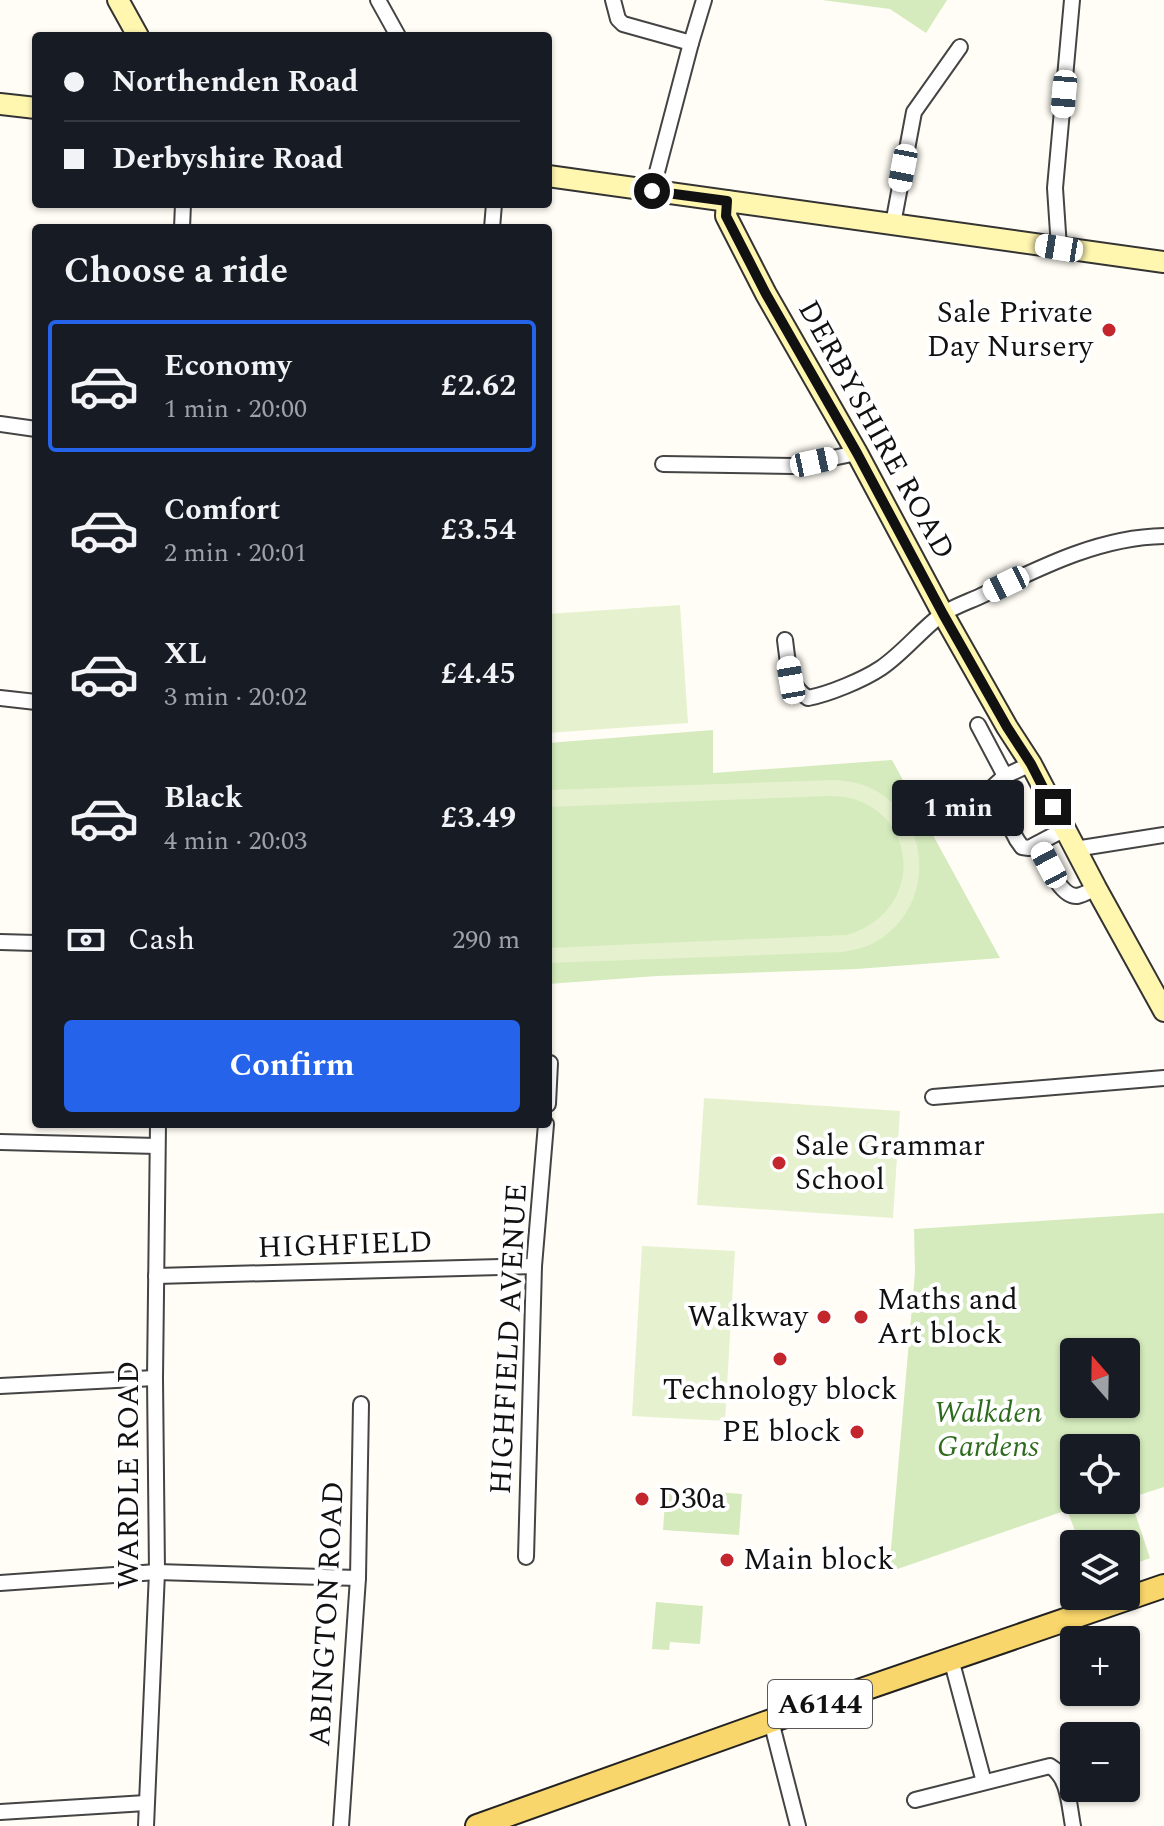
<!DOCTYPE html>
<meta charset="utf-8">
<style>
:root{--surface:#171b24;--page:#242831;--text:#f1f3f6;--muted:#9ea1a6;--line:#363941;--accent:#2563eb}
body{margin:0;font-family:Spectral,serif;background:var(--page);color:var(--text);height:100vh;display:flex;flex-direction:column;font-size:30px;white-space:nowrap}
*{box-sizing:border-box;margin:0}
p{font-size:26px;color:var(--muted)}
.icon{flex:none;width:44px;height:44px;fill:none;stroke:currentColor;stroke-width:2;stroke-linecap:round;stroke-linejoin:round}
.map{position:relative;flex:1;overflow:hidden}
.drawer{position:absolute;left:32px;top:224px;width:520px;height:904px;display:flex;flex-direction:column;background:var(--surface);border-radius:8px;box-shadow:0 2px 6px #0004}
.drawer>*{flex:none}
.guide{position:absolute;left:32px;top:32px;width:520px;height:176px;border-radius:8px;box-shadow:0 2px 6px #0004;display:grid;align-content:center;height:176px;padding:0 32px;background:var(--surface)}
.needle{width:52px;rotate:340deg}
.controls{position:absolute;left:1060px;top:1338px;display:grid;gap:16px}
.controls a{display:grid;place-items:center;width:80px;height:80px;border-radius:8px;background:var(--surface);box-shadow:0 2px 6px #0004;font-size:40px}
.end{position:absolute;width:36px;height:36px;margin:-18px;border:10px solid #111;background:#fff;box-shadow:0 0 0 4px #fff}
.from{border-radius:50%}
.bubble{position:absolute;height:56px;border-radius:8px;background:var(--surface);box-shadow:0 2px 6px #0004;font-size:26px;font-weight:700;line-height:56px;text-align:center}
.car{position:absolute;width:24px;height:48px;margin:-24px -12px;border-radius:10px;box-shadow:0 0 6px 2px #0007;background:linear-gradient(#fff 24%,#345 0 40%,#fff 0 76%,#345 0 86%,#fff 0)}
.guide b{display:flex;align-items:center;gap:28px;height:76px;font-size:30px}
.guide b+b{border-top:2px solid var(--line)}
.guide i{width:20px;height:20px;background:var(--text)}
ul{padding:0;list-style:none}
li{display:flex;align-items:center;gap:24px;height:132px;margin:0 16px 12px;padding:0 16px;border:4px solid transparent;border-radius:8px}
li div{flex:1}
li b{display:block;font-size:30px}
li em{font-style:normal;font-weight:700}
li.on{border-color:var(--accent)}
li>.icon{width:72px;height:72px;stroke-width:1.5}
h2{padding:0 32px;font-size:36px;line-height:96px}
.pay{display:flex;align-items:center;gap:20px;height:88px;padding:0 32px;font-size:30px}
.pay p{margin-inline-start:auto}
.button{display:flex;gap:16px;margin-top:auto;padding:16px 32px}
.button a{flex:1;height:92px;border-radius:8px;background:var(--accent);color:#fff;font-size:32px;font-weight:700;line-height:92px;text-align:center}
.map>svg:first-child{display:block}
.green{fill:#d5ebbd;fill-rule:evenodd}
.pitch{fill:#e6f2cf}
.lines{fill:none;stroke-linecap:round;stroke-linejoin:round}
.street-casing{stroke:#444;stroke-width:18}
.secondary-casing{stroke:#333;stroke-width:24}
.primary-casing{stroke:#222;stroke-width:26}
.street{stroke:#fff;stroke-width:14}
.secondary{stroke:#fff6b0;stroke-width:20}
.primary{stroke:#f9d66b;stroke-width:22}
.route{stroke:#111;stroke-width:10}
.poi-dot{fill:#c4262e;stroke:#fff;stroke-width:3}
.labels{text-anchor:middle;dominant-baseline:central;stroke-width:8;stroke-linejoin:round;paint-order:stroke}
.shield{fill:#fff;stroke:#585858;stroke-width:2}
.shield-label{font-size:28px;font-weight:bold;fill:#111}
.poi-label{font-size:30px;fill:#111;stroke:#fff;text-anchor:start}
.street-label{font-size:30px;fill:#111;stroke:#fff}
.park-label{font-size:30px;font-style:italic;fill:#2f6b1f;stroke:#fff}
</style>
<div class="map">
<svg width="1164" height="1826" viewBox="0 0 1164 1826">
<rect width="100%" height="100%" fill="#fffdf5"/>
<g class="green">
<path d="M822 0H947L926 33 890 9Z"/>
<path d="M713 730V773L892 760 1000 958 857 969 657 976 548 984V743Z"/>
<path d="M1164 1213V1487L1130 1498 1150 1558 1126 1567V1544H1080L1067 1510 889 1572 915 1272 914 1229ZM1074 1352H1126V1404H1074ZM1074 1448H1126V1500H1074Z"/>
<path d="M666 1488 742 1494 739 1535 663 1530Z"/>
<path d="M656 1602 703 1606 700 1644 670 1642 669 1650 652 1649Z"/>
</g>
<g class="pitch">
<path d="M680 605 688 723 548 733V614Z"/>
<path d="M834 780C851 781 867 784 881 794 932 828 932 903 882 938 870 947 855 950 841 952L548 963V948L847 935C933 909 916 795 829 796L548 807V790Z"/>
<path d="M704 1098 900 1111 893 1218 697 1205Z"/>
<path d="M642 1246 735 1251 725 1421 632 1416Z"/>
</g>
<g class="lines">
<g class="street-casing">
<g id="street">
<path d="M378 0 398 36"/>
<path d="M613 0 618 19 623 24 691 43"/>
<path d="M652 191 691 43 704 0"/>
<path d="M893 224 914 112 960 47"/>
<path d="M182 228 183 204"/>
<path d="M492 228 494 204"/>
<path d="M1059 248 1055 188 1072 0"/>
<path d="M0 424 36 429"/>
<path d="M663 464 793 466 857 453"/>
<path d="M785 640C788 662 788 686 808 698 829 694 863 680 881 668 903 653 920 631 941 615 954 606 971 601 985 594 1041 567 1100 537 1164 536"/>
<path d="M0 698 36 702"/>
<path d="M978 725 1005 776"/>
<path d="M1031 764 1005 776 994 786 993 794 1017 840 1022 847 1029 848 1065 829"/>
<path d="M1037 844C1045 858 1059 897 1077 896 1083 895 1090 891 1096 888"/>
<path d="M1075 849 1164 835"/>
<path d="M0 942 36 943"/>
<path d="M933 1097 1164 1078"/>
<path d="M548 1104 550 1063"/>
<path d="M0 1142 157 1146"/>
<path d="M156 1276 534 1266"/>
<path d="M0 1386 155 1378"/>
<path d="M526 1557 534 1266 546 1124"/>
<path d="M0 1583 157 1572 358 1578"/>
<path d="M951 1659 984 1782"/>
<path d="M771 1721 798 1826"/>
<path d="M915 1800 1050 1766C1069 1777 1069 1806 1073 1826"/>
<path d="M0 1812 146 1803"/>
<path d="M146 1826 157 1572 155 1378 158 1124"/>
<path d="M341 1826 358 1578 361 1404"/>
</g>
</g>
<g class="secondary-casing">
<g id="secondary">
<path d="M118 0 138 36"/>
<path d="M0 104 36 108"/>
<path d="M548 176 1164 262"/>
<path d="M727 201 726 216 766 294 857 453 943 614 1007 727 1031 764 1096 888 1164 1011"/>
</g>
</g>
<g class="primary-casing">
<path id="primary" d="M477 1826 771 1721 1164 1586"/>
</g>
<use href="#street" class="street"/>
<use href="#secondary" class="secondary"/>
<use href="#primary" class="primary"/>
</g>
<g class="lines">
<path class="route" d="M652 191 727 201 726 216 766 294 857 453 943 614 1007 727 1031 764 1053 807"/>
</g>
<g class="poi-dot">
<circle cx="1109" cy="330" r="8"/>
<circle cx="779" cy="1163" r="8"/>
<circle cx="824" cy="1317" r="8"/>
<circle cx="861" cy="1317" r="8"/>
<circle cx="780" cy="1359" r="8"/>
<circle cx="857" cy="1432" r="8"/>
<circle cx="642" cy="1499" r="8"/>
<circle cx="727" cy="1560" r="8"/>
</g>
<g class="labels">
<rect class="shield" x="768" y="1680" width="104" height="48" rx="6"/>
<g class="shield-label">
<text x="820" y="1704">A6144</text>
</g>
<g class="poi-label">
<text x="1093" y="313" text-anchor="end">Sale Private<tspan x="1093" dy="34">Day Nursery</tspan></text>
<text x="795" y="1146">Sale Grammar<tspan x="795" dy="34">School</tspan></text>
<text x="877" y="1300">Maths and<tspan x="877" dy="34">Art block</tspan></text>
<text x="808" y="1317" text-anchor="end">Walkway</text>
<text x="780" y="1390" text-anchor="middle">Technology block</text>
<text x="841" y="1432" text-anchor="end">PE block</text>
<text x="658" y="1499">D30a</text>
<text x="743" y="1560">Main block</text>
</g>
<g class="street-label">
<text transform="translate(876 430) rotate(61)">DERBYSHIRE ROAD</text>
<text transform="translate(345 1245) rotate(-2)">HIGHFIELD</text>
<text transform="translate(509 1339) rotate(-87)">HIGHFIELD AVENUE</text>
<text transform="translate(129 1475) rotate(-90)">WARDLE ROAD</text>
<text transform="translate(327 1614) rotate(-87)">ABINGTON ROAD</text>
</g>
<g class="park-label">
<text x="988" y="1413">Walkden<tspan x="988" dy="34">Gardens</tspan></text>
</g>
</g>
</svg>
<div class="controls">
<a><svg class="needle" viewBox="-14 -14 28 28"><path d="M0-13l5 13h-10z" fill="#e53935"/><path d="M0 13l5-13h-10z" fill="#9ea1a6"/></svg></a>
<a><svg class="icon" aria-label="locate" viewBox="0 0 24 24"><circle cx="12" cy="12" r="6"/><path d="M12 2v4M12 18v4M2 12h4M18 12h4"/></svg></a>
<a><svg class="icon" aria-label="layers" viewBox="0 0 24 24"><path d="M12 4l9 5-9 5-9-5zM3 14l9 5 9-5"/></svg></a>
<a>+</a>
<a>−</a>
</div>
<i class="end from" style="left:652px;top:191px"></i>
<i class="end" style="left:1053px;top:807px"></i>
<div class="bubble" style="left:892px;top:780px;width:132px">1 min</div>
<i class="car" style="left:1064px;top:94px;rotate:185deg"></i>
<i class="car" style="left:903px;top:168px;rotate:191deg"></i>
<i class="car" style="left:1059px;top:248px;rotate:279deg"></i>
<i class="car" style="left:814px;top:462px;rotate:78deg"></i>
<i class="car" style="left:1006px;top:584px;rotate:244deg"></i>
<i class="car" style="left:791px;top:680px;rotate:350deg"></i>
<i class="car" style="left:1049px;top:865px;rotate:332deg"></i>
<div class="guide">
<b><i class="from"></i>Northenden Road</b>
<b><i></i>Derbyshire Road</b>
</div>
<section class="drawer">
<h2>Choose a ride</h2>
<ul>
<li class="on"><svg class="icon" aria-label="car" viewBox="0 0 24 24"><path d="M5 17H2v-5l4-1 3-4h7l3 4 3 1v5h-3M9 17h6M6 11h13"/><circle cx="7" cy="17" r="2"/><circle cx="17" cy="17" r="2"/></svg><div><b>Economy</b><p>1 min · 20:00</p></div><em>£2.62</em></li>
<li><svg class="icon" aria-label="car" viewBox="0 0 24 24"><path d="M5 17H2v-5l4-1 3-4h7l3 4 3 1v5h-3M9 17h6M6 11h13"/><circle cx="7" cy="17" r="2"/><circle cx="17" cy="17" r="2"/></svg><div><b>Comfort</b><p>2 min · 20:01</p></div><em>£3.54</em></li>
<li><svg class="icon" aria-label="car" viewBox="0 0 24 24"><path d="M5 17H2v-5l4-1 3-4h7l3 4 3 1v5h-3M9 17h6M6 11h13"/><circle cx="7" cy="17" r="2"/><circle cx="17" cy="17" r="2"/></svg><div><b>XL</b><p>3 min · 20:02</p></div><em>£4.45</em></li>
<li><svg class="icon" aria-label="car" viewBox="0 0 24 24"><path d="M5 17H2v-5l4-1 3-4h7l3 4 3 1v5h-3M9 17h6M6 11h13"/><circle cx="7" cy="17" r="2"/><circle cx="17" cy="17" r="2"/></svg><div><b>Black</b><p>4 min · 20:03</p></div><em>£3.49</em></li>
</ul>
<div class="pay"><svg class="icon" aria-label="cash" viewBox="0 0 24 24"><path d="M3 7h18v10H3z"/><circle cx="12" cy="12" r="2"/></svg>Cash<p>290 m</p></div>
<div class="button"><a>Confirm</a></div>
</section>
</div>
